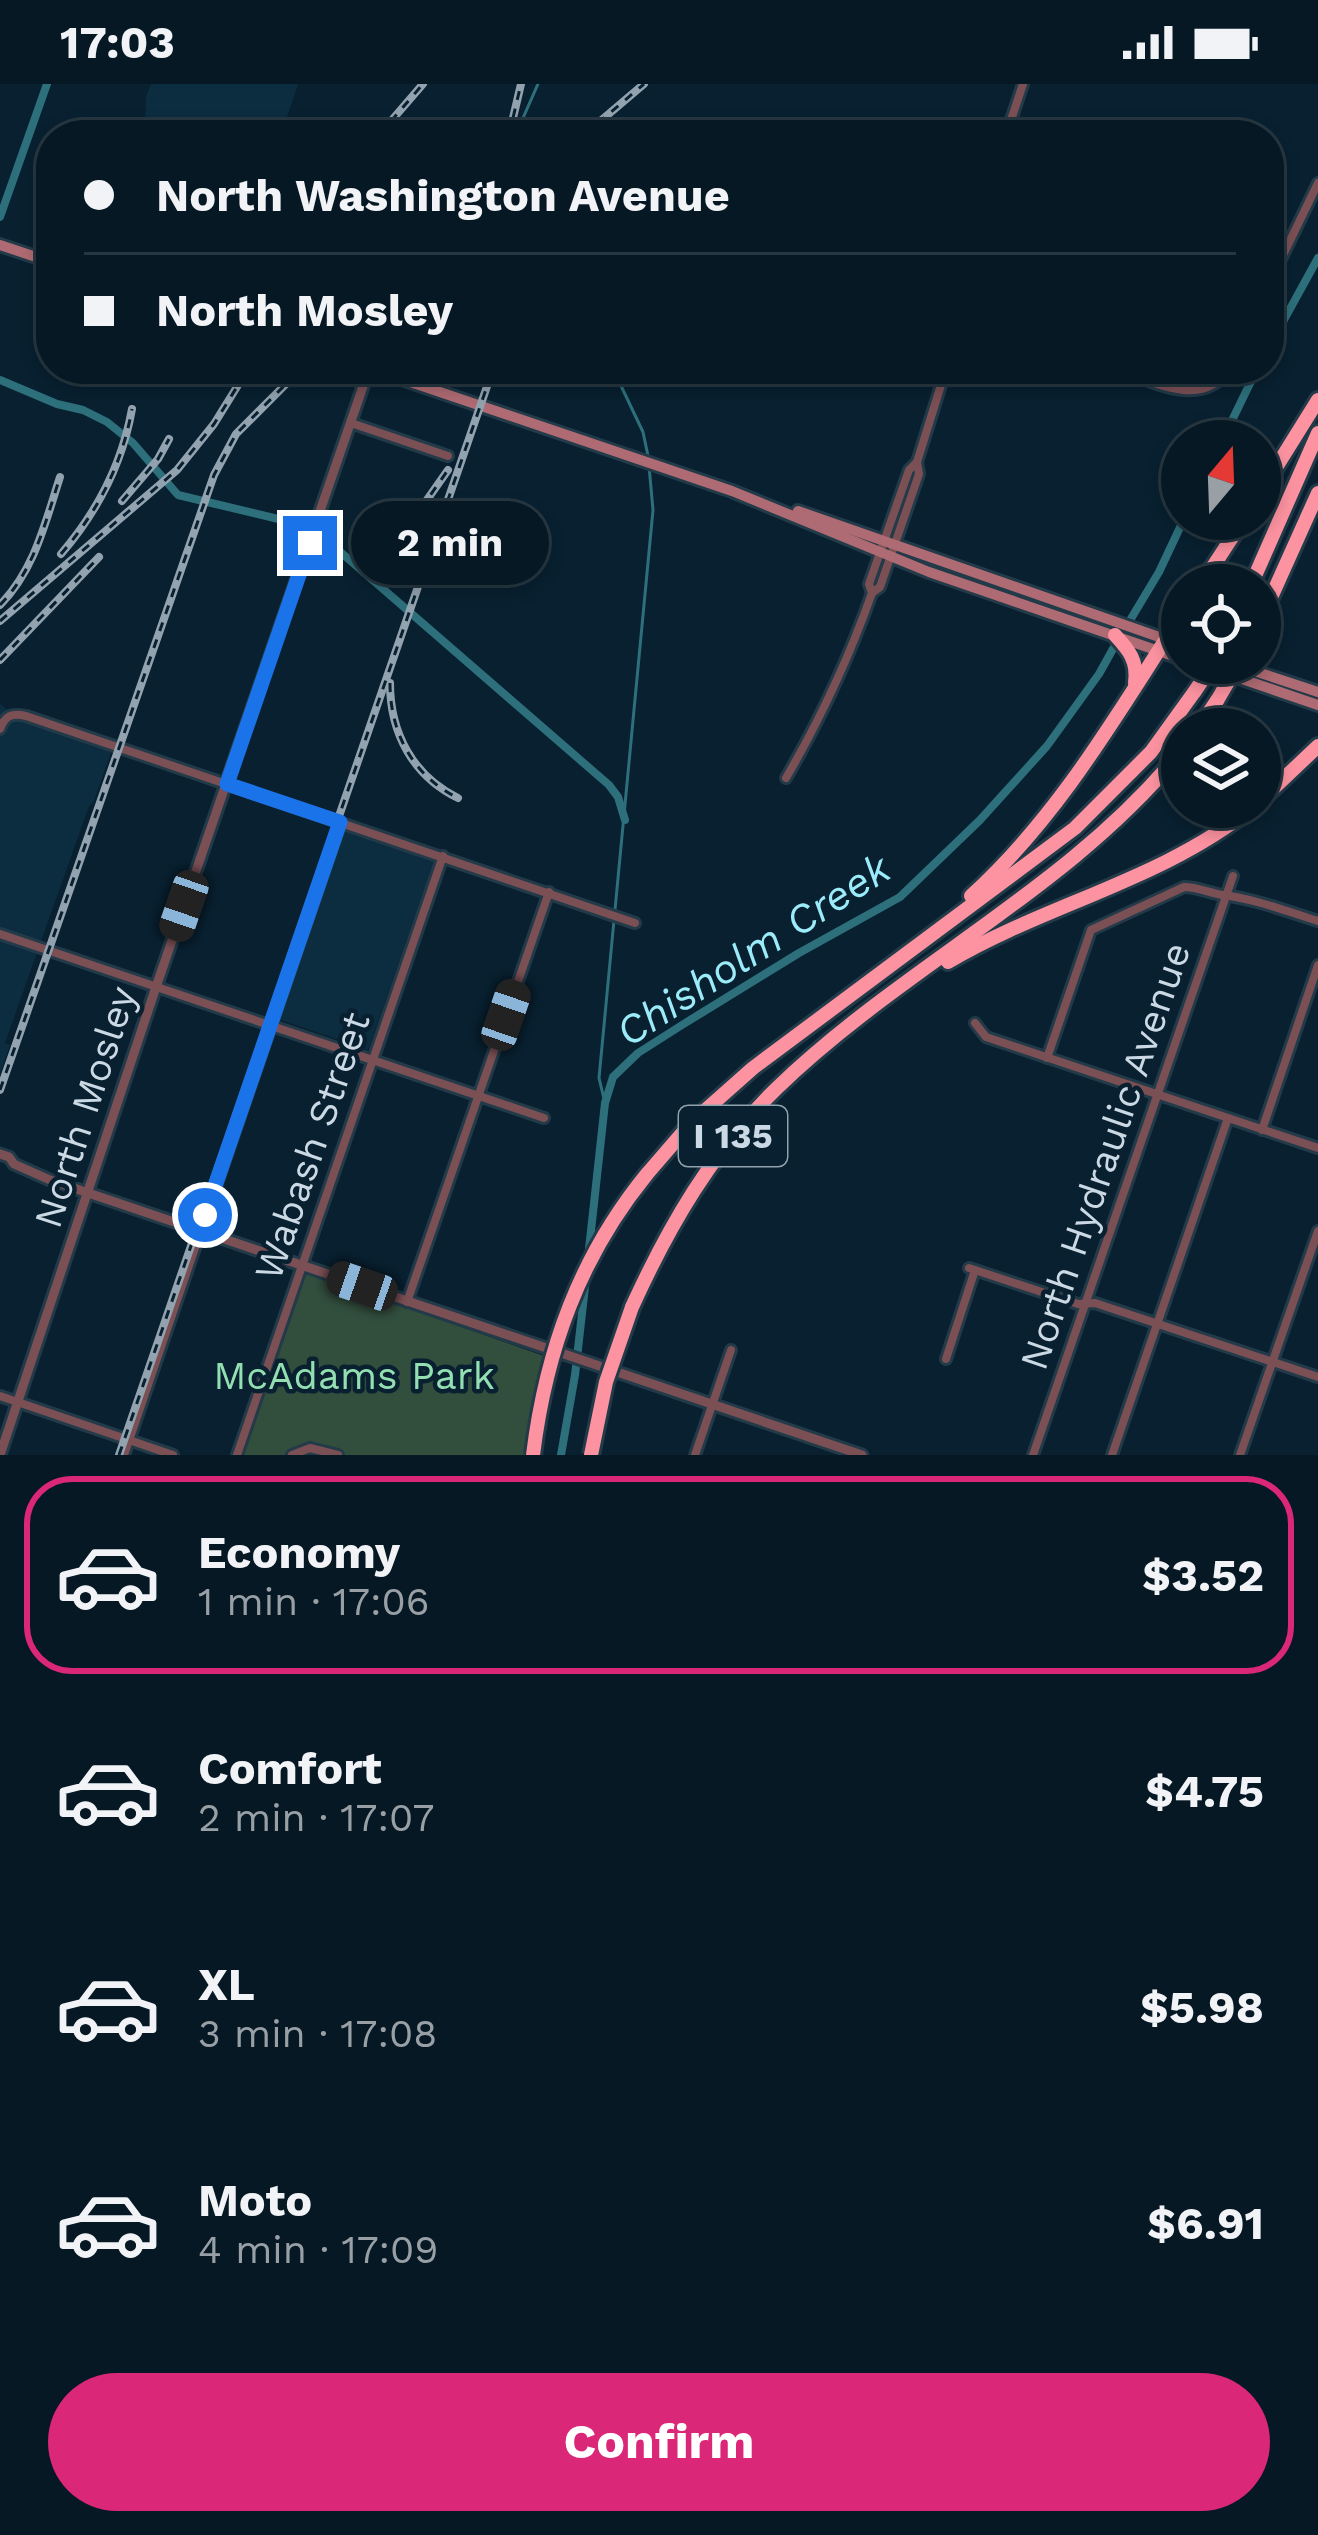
<!DOCTYPE html>
<meta charset="utf-8">
<style>
:root{--surface:#061824;--page:#0f212c;--text:#f1f3f6;--muted:#98a0a6;--line:#273741;--accent:#db2777}
body{margin:0;font-family:"Work Sans",sans-serif;background:var(--page);color:var(--text);height:100vh;display:flex;flex-direction:column;font-size:45px;white-space:nowrap}
*{box-sizing:border-box;margin:0}
p{font-size:39px;color:var(--muted)}
.icon{flex:none;width:66px;height:66px;fill:none;stroke:currentColor;stroke-width:2;stroke-linecap:round;stroke-linejoin:round}
.map{position:relative;height:1371px;overflow:hidden}
.panel{display:flex;flex-direction:column;background:var(--surface);flex:1}
.panel>*{flex:none}
.guide{position:absolute;left:36px;top:36px;width:1248px;height:264px;border-radius:48px;box-shadow:0 6px 18px #0003,0 0 0 3px var(--line);display:grid;align-content:center;height:264px;padding:0 48px;background:var(--surface)}
.needle{width:78px;rotate:19deg}
.buttons{position:absolute;left:1161px;top:336px;display:grid;gap:24px}
.buttons a{display:grid;place-items:center;width:120px;height:120px;border-radius:50%;background:var(--surface);box-shadow:0 6px 18px #0003,0 0 0 3px var(--line);font-size:60px}
.end{position:absolute;width:54px;height:54px;margin:-27px;border:15px solid #1a73e8;background:#fff;box-shadow:0 0 0 6px #fff}
.from{border-radius:50%}
.bubble{position:absolute;height:84px;border-radius:42px;background:var(--surface);box-shadow:0 6px 18px #0003,0 0 0 3px var(--line);font-size:39px;font-weight:700;line-height:84px;text-align:center}
.car{position:absolute;width:36px;height:72px;margin:-36px -18px;border-radius:15px;box-shadow:0 0 9px 3px #0007;background:linear-gradient(#222 24%,#8ab4d8 0 40%,#222 0 76%,#8ab4d8 0 86%,#222 0)}
.guide b{display:flex;align-items:center;gap:42px;height:114px;font-size:45px}
.guide b+b{border-top:3px solid var(--line)}
.guide i{width:30px;height:30px;background:var(--text)}
ul{padding:21px 0 0;list-style:none}
li{display:flex;align-items:center;gap:36px;height:198px;margin:0 24px 18px;padding:0 24px;border:6px solid transparent;border-radius:48px}
li div{flex:1}
li b{display:block;font-size:45px}
li em{font-style:normal;font-weight:700}
li.current{border-color:var(--accent)}
li>.icon{width:108px;height:108px;stroke-width:1.5}
.cta{display:flex;gap:24px;margin-top:auto;padding:24px 48px}
.cta a{flex:1;height:138px;border-radius:72px;background:var(--accent);color:#fff;font-size:48px;font-weight:700;line-height:138px;text-align:center}
.status{display:flex;justify-content:space-between;align-items:center;height:84px;padding:0 60px;background:var(--surface);direction:ltr}
.status svg{height:33px;fill:currentColor}
.map>svg:first-child{display:block}
.built{fill:#0c2c3f}
.green{fill:#324e3d}
.lines{fill:none;stroke-linecap:round;stroke-linejoin:round}
.stream{stroke:#2d707c;stroke-width:3}
.canal{stroke:#2d707c;stroke-width:8}
.minor-casing{stroke:#233a49;stroke-width:14}
.tertiary-casing{stroke:#233a49;stroke-width:15}
.secondary-casing{stroke:#233a49;stroke-width:16}
.motorway-casing{stroke:#233a49;stroke-width:20}
.minor{stroke:#7b5055;stroke-width:8}
.tertiary{stroke:#7b5055;stroke-width:9}
.secondary{stroke:#af6b73;stroke-width:10}
.motorway{stroke:#fd93a1;stroke-width:14}
.rail-casing{stroke:#92a3af;stroke-width:8}
.rail{stroke:#082030;stroke-width:3;stroke-dasharray:9;stroke-linecap:butt}
.motorway-bridge-casing{stroke:#233a49;stroke-width:20;stroke-linecap:butt}
.motorway-bridge{stroke:#fd93a1;stroke-width:14}
.route{stroke:#1a73e8;stroke-width:15}
.labels{text-anchor:middle;dominant-baseline:central;stroke-width:9;stroke-linejoin:round;paint-order:stroke}
.shield{fill:#082030;stroke:#90a2ae;stroke-width:3}
.shield-label{font-size:36px;font-weight:bold;fill:#cbd9e4}
.street-label{font-size:39px;fill:#cbd9e4;stroke:#082030}
.park-label{font-size:39px;fill:#93dfb2;stroke:#082030}
.water-label{font-size:42px;font-style:italic;fill:#9cebf9;stroke:#082030}
</style>
<div class="status"><b>17:03</b><svg viewBox="0 0 49 12"><path d="M0 12V9h3v3zM5 12V6h3v6zM10 12V3h3v9zM15 12V0h3v12zM26 1h20v11H26zM47 4h2v5h-2z"/></svg></div>
<div class="map">
<svg width="1318" height="1371" viewBox="0 0 1318 1371">
<rect width="100%" height="100%" fill="#082030"/>
<g class="built">
<path d="M151 0H298L283 45 276 51H145L146 12Z"/>
<path d="M0 620 17 633 112 666 94 717 89 722 5 959 10 961 0 990Z"/>
<path d="M344 747 434 778 368 966 278 935Z"/>
</g>
<path class="green" d="M308 1189 544 1272 530 1335 525 1371H241L303 1192Z"/>
<g class="lines">
<g class="stream">
<path d="M525 51 523 34 538 0"/>
<path d="M613 285 643 348 648 372"/>
<path d="M605 1019 599 994 653 426 649 382"/>
</g>
<g class="canal">
<path d="M0 133 47 0"/>
<path d="M1269 263 1318 174"/>
<path d="M0 296 57 320 83 326 107 338 133 359 178 411 299 440 322 452 609 701 618 713 625 736"/>
<path d="M1222 357 1257 285"/>
<path d="M1126 543 1159 488 1184 435"/>
<path d="M588 1174 605 1019 613 993 638 969 682 941 799 869 900 813 980 736 1047 662 1099 590 1118 556"/>
<path d="M561 1371 575 1291 586 1194"/>
</g>
<g class="minor-casing">
<g id="minor">
<path d="M1006 51 1023 0"/>
<path d="M1269 200 1318 99"/>
<path d="M1117 285C1150 297 1204 326 1228 285"/>
<path d="M351 339 448 372"/>
<path d="M872 509 869 500 909 386 916 379"/>
<path d="M0 645C5 631 12 629 26 632L635 839"/>
<path d="M786 694C821 634 849 574 872 509L880 503 919 390 917 378 946 285"/>
<path d="M0 850 544 1034"/>
<path d="M975 939 986 953 1318 1064"/>
<path d="M1047 974 1091 846 1184 803C1198 803 1209 809 1223 811 1255 815 1286 827 1318 837"/>
<path d="M1262 1046 1318 881"/>
<path d="M969 1184 1078 1220 1095 1219 1318 1293"/>
<path d="M407 1218 549 808"/>
<path d="M946 1275 975 1186"/>
<path d="M0 1312 173 1371"/>
<path d="M124 1371 341 738"/>
<path d="M237 1371 443 772"/>
<path d="M292 1371 310 1364 338 1371"/>
<path d="M695 1371 731 1266"/>
<path d="M1033 1371 1233 792"/>
<path d="M1112 1371 1228 1034"/>
<path d="M1240 1371 1318 1147"/>
</g>
</g>
<g class="tertiary-casing">
<g id="tertiary">
<path d="M0 1070 9 1073 14 1080 50 1096 862 1371"/>
<path d="M0 1371 156 903 369 285"/>
</g>
</g>
<g class="secondary-casing">
<g id="secondary">
<path d="M0 161 51 178"/>
<path d="M372 285 732 407 929 488 1182 575"/>
<path d="M798 427 1182 561"/>
<path d="M1195 579 1318 621"/>
<path d="M1236 581 1318 608"/>
</g>
</g>
<g class="motorway-casing">
<g id="motorway">
<path d="M1260 409 1318 316"/>
<path d="M1201 501 1244 435"/>
<path d="M1251 501 1318 349"/>
<path d="M1260 538 1318 409"/>
<path d="M1115 551C1129 566 1138 577 1135 599"/>
<path d="M1198 645 1218 615"/>
<path d="M1260 717 1318 662"/>
<path d="M971 812C1059 732 1118 629 1182 530"/>
<path d="M948 878C1046 820 1163 796 1253 723"/>
<path d="M647 1090 691 1039 753 984 1075 744 1151 668 1195 607"/>
<path d="M632 1223C669 1142 712 1067 777 1004 904 881 1070 805 1182 666"/>
</g>
</g>
<use href="#minor" class="minor"/>
<use href="#tertiary" class="tertiary"/>
<use href="#secondary" class="secondary"/>
<use href="#motorway" class="motorway"/>
<g class="rail-casing">
<g id="rail">
<path d="M379 51 423 0"/>
<path d="M509 51 521 0"/>
<path d="M584 51 644 0"/>
<path d="M122 417 158 375 169 355"/>
<path d="M410 440 448 386"/>
<path d="M61 470C98 427 122 381 132 325"/>
<path d="M0 521C35 485 45 439 60 393"/>
<path d="M0 537 177 386 214 340 248 285"/>
<path d="M0 576 99 473"/>
<path d="M390 599C390 649 413 692 458 714"/>
<path d="M0 1006 214 391 236 350 293 293"/>
<path d="M119 1371 493 285"/>
</g>
</g>
<use href="#rail" class="rail"/>
<g class="motorway-bridge-casing">
<g id="motorway-bridge">
<path d="M1195 607 1214 579"/>
<path d="M1218 615 1239 579"/>
<path d="M533 1371C546 1266 580 1172 647 1090"/>
<path d="M591 1371 606 1298 632 1223"/>
</g>
</g>
<use href="#motorway-bridge" class="motorway-bridge"/>
</g>
<g class="lines">
<path class="route" d="M205 1131 340 738 227 700 310 459"/>
</g>
<g class="labels">
<rect class="shield" x="679" y="1022" width="108" height="60" rx="9"/>
<g class="shield-label">
<text x="733" y="1052">I 135</text>
</g>
<g class="street-label">
<text transform="translate(85 1023) rotate(-72)">North Mosley</text>
<text transform="translate(312 1062) rotate(-71)">Wabash Street</text>
<text transform="translate(1105 1072) rotate(-71)">North Hydraulic Avenue</text>
</g>
<g class="park-label">
<text x="354" y="1291">McAdams Park</text>
</g>
<g class="water-label">
<text transform="translate(753 866) rotate(-33)">Chisholm Creek</text>
</g>
</g>
</svg>
<div class="buttons">
<a><svg class="needle" viewBox="-14 -14 28 28"><path d="M0-13l5 13h-10z" fill="#e53935"/><path d="M0 13l5-13h-10z" fill="#98a0a6"/></svg></a>
<a><svg class="icon" aria-label="locate" viewBox="0 0 24 24"><circle cx="12" cy="12" r="6"/><path d="M12 2v4M12 18v4M2 12h4M18 12h4"/></svg></a>
<a><svg class="icon" aria-label="layers" viewBox="0 0 24 24"><path d="M12 4l9 5-9 5-9-5zM3 14l9 5 9-5"/></svg></a>
</div>
<i class="end from" style="left:205px;top:1131px"></i>
<i class="end" style="left:310px;top:459px"></i>
<div class="bubble" style="left:351px;top:417px;width:198px">2 min</div>
<i class="car" style="left:184px;top:822px;rotate:199deg"></i>
<i class="car" style="left:506px;top:931px;rotate:19deg"></i>
<i class="car" style="left:362px;top:1202px;rotate:289deg"></i>
<div class="guide">
<b><i class="from"></i>North Washington Avenue</b>
<b><i></i>North Mosley</b>
</div>
</div>
<section class="panel">
<ul>
<li class="current"><svg class="icon" aria-label="car" viewBox="0 0 24 24"><path d="M5 17H2v-5l4-1 3-4h7l3 4 3 1v5h-3M9 17h6M6 11h13"/><circle cx="7" cy="17" r="2"/><circle cx="17" cy="17" r="2"/></svg><div><b>Economy</b><p>1 min · 17:06</p></div><em>$3.52</em></li>
<li><svg class="icon" aria-label="car" viewBox="0 0 24 24"><path d="M5 17H2v-5l4-1 3-4h7l3 4 3 1v5h-3M9 17h6M6 11h13"/><circle cx="7" cy="17" r="2"/><circle cx="17" cy="17" r="2"/></svg><div><b>Comfort</b><p>2 min · 17:07</p></div><em>$4.75</em></li>
<li><svg class="icon" aria-label="car" viewBox="0 0 24 24"><path d="M5 17H2v-5l4-1 3-4h7l3 4 3 1v5h-3M9 17h6M6 11h13"/><circle cx="7" cy="17" r="2"/><circle cx="17" cy="17" r="2"/></svg><div><b>XL</b><p>3 min · 17:08</p></div><em>$5.98</em></li>
<li><svg class="icon" aria-label="car" viewBox="0 0 24 24"><path d="M5 17H2v-5l4-1 3-4h7l3 4 3 1v5h-3M9 17h6M6 11h13"/><circle cx="7" cy="17" r="2"/><circle cx="17" cy="17" r="2"/></svg><div><b>Moto</b><p>4 min · 17:09</p></div><em>$6.91</em></li>
</ul>
<div class="cta"><a>Confirm</a></div>
</section>
